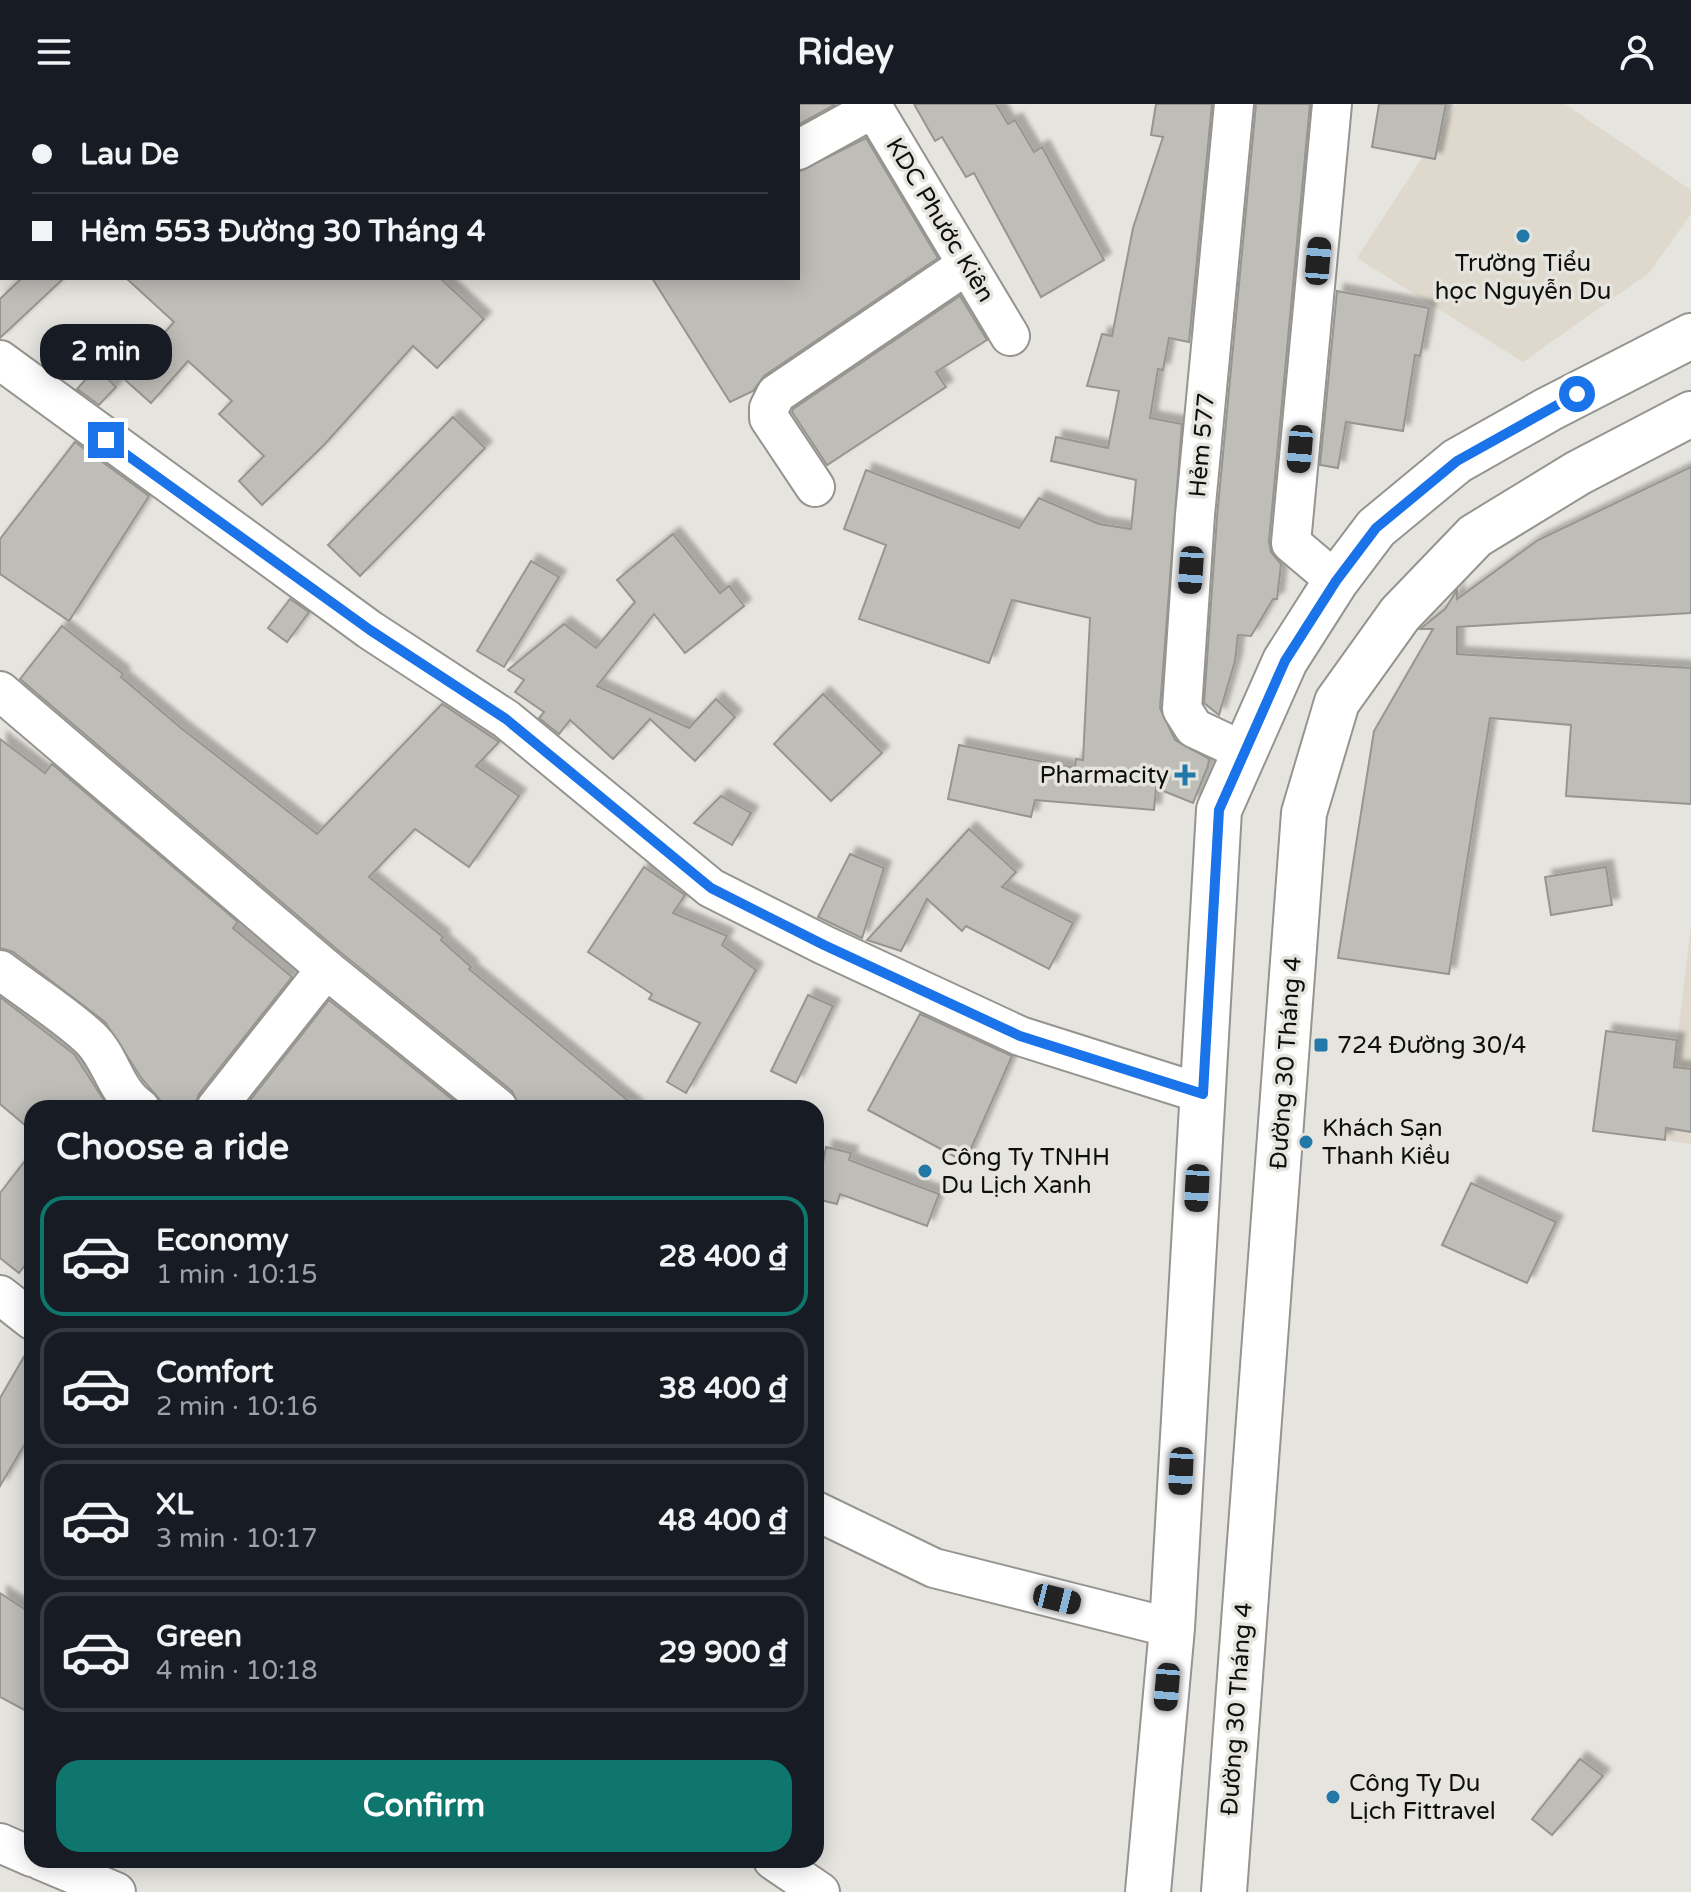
<!DOCTYPE html>
<meta charset="utf-8">
<style>
:root{--surface:#171b24;--page:#242831;--text:#f1f3f6;--muted:#9ea1a6;--line:#363941;--accent:#0f766e}
body{margin:0;font-family:"Varela Round",sans-serif;background:var(--page);color:var(--text);height:100vh;display:flex;flex-direction:column;font-size:30px;white-space:nowrap}
*{box-sizing:border-box;margin:0}
p{font-size:26px;color:var(--muted)}
.icon{flex:none;width:44px;height:44px;fill:none;stroke:currentColor;stroke-width:2;stroke-linecap:round;stroke-linejoin:round}
.map{position:relative;flex:1;overflow:hidden}
.panel{position:absolute;left:24px;top:996px;width:800px;height:768px;display:flex;flex-direction:column;background:var(--surface);border-radius:24px;box-shadow:0 4px 20px #0003}
.panel>*{flex:none}
.hud{position:absolute;left:0px;top:0px;width:800px;height:176px;box-shadow:0 4px 20px #0003;display:grid;align-content:center;height:176px;padding:0 32px;background:var(--surface)}
.end{position:absolute;width:36px;height:36px;margin:-18px;border:10px solid #1a73e8;background:#fff;box-shadow:0 0 0 4px #fff}
.from{border-radius:50%}
.bubble{position:absolute;height:56px;border-radius:24px;background:var(--surface);box-shadow:0 4px 20px #0003;font-size:26px;font-weight:700;line-height:56px;text-align:center}
.car{position:absolute;width:24px;height:48px;margin:-24px -12px;border-radius:10px;box-shadow:0 0 6px 2px #0007;background:linear-gradient(#222 24%,#8ab4d8 0 40%,#222 0 76%,#8ab4d8 0 86%,#222 0)}
.hud b{display:flex;align-items:center;gap:28px;height:76px;font-size:30px}
.hud b+b{border-top:2px solid var(--line)}
.hud i{width:20px;height:20px;background:var(--text)}
ul{padding:0;list-style:none}
li{display:flex;align-items:center;gap:24px;height:120px;margin:0 16px 12px;padding:0 16px;border:4px solid var(--line);border-radius:24px}
li div{flex:1}
li b{display:block;font-size:30px}
li em{font-style:normal;font-weight:700}
li.current{border-color:var(--accent)}
li>.icon{width:72px;height:72px;stroke-width:1.5}
h2{padding:0 32px;font-size:36px;line-height:96px}
.action{display:flex;gap:16px;margin-top:auto;padding:16px 32px}
.action a{flex:1;height:92px;border-radius:24px;background:var(--accent);color:#fff;font-size:32px;font-weight:700;line-height:92px;text-align:center}
header{display:flex;justify-content:space-between;align-items:center;height:104px;padding:0 32px;background:var(--surface);font-size:36px;font-weight:700}
.map>svg:first-child{display:block}
.built{fill:#ded9cc}
.building{fill:#bfbdb8;stroke:#979590;stroke-width:2;filter:url(#shadow)}
.lines{fill:none;stroke-linecap:round;stroke-linejoin:round}
.minor-casing{stroke:#96948f;stroke-width:42}
.major-casing{stroke:#96948f;stroke-width:48}
.minor{stroke:#fff;stroke-width:38}
.major{stroke:#fff;stroke-width:44}
.route{stroke:#1a73e8;stroke-width:10}
.poi-dot{fill:#2278a7;stroke:#e6e4de;stroke-width:3}
.labels{text-anchor:middle;dominant-baseline:central;stroke-width:7;stroke-linejoin:round;paint-order:stroke}
.street-label{font-size:24px;fill:#0e0e0c;stroke:#e6e4de}
.poi-label{font-size:24px;fill:#0e0e0c;stroke:#e6e4de;text-anchor:start}
</style>
<header><svg class="icon" aria-label="menu" viewBox="0 0 24 24"><path d="M4 6h16M4 12h16M4 18h16"/></svg>Ridey<svg class="icon" aria-label="person" viewBox="0 0 24 24"><circle cx="12" cy="8" r="4"/><path d="M4 21q1-7 8-7t8 7"/></svg></header>
<div class="map">
<svg width="1691" height="1788" viewBox="0 0 1691 1788">
<defs>
<filter id="shadow"><feDropShadow dx="7" dy="-7" stdDeviation="2" flood-color="#0004"/></filter>
</defs>
<rect width="100%" height="100%" fill="#e6e4de"/>
<g class="built">
<path d="M1457 0H1565L1691 86V110L1649 169 1523 258 1357 154Z"/>
<path d="M1691 822V1040L1665 1036Z"/>
</g>
<g class="building">
<path d="M798 0H836L798 21Z"/>
<path d="M914 0H996L1008 20 1015 16 1034 48 1042 43 1104 156 1041 193 974 69 966 73 942 33 935 37Z"/>
<path d="M1156 0H1212L1189 238 1169 234 1163 266 1158 265 1150 314 1182 320 1160 604 1175 636 1209 655 1208 662 1193 699 1156 684 1154 706 1035 696 1031 713 948 695 959 641 1075 664 1076 655 1083 656 1090 514 1012 496 989 559 859 515 886 441 844 425 866 366 1019 424 1039 394 1099 420 1131 425 1136 376 1051 357 1056 333 1108 344 1119 287 1087 282 1102 230 1112 232 1133 124 1163 33 1151 31Z"/>
<path d="M1256 0H1310L1269 437 1271 448 1281 460 1277 495H1273L1251 532 1238 531 1235 557 1219 611 1204 599 1217 413Z"/>
<path d="M1379 0H1446L1435 55 1372 43Z"/>
<path d="M866 34 938 154 764 272 753 287 730 298 652 174H798V68Z"/>
<path d="M22 174H64L0 234V195Z"/>
<path d="M126 174H440L484 215 437 264 413 242 324 341 262 401 239 377 264 352 219 310 232 297 188 257 151 299 124 275 174 218Z"/>
<path d="M1337 187 1429 204 1420 252 1415 251 1403 327 1346 318 1338 364 1320 361Z"/>
<path d="M960 192 987 236 936 268 946 283 827 361 792 308 793 305Z"/>
<path d="M96 264 116 283 99 301 77 285Z"/>
<path d="M453 313 485 344 360 472 328 441Z"/>
<path d="M75 338 149 392 69 517 0 470V435Z"/>
<path d="M1691 363V509L1457 523V550L1691 564V700L1566 692 1571 621 1490 614 1449 870 1338 854 1374 627 1433 525H1420L1445 505 1457 486V495L1538 436Z"/>
<path d="M673 430 720 489 729 482 744 502 685 549 654 510 597 582 689 624 716 595 735 613 695 657 650 615 613 655 570 616 559 630 539 614 544 608 515 588 524 576 508 566 564 520 596 544 635 498 617 476Z"/>
<path d="M531 457 559 473 504 563 477 547Z"/>
<path d="M290 495 309 508 287 538 268 524Z"/>
<path d="M62 522 123 570 121 573 181 624 317 730 442 600 499 638 476 662 519 692 469 763 415 725 369 773 443 833 441 836 471 863 469 865 637 1004H519L512 987 340 848 20 575Z"/>
<path d="M823 590 882 649 831 697 774 640Z"/>
<path d="M0 635 45 669 52 660 238 818 233 824 292 873 199 990 194 1004H161L160 996 142 975 105 918 13 848 0 844Z"/>
<path d="M721 692 751 709 732 741 694 719Z"/>
<path d="M969 725 1016 768 1002 783 1073 819 1049 865 966 822 962 827 927 795 901 847 867 836Z"/>
<path d="M850 750 884 764 862 834 818 813Z"/>
<path d="M644 763 685 791 673 809 727 832 722 841 756 866 686 989 667 978 700 919 649 895 652 890 588 848Z"/>
<path d="M1606 763 1612 801 1551 811 1545 773Z"/>
<path d="M808 891 833 902 796 979 771 967Z"/>
<path d="M0 893 74 950 109 1004H32V1027L0 1000Z"/>
<path d="M329 896 463 1004H244Z"/>
<path d="M920 910 1012 952 965 1058 868 1006Z"/>
<path d="M1606 927 1677 936 1674 963 1691 965V1028L1666 1024 1665 1036 1593 1027Z"/>
<path d="M826 1043 851 1049 849 1056 939 1090 927 1122 840 1090 837 1100 816 1095Z"/>
<path d="M32 1048V1152L19 1169 0 1154V1089Z"/>
<path d="M1471 1079 1556 1118 1527 1179 1442 1141Z"/>
<path d="M32 1239V1328L0 1382V1294Z"/>
<path d="M0 1489 32 1510V1610L0 1593Z"/>
<path d="M1580 1655 1603 1672 1552 1731 1532 1715Z"/>
</g>
<g class="lines">
<g class="minor-casing">
<g id="minor">
<path d="M871 0 1010 232"/>
<path d="M1234 0 1195 411 1182 605 1194 624 1243 647"/>
<path d="M1332 0 1291 439 1336 477"/>
<path d="M455 2 459 0"/>
<path d="M798 46 874 4"/>
<path d="M0 256 370 526 506 615 711 784 824 841 1020 932 1203 990"/>
<path d="M815 383 769 314V304L776 290 965 162"/>
<path d="M0 587 326 865 498 1004"/>
<path d="M0 866C29 888 63 909 90 934 112 955 114 986 140 1004"/>
<path d="M216 1004 326 865"/>
<path d="M0 1191 32 1216"/>
<path d="M816 1407 934 1464 1172 1524"/>
<path d="M0 1739 32 1753"/>
<path d="M40 1756 116 1788"/>
<path d="M773 1756 820 1788"/>
</g>
</g>
<g class="major-casing">
<g id="major">
<path d="M1148 1788 1172 1524 1219 706 1285 557 1336 477 1376 424 1457 357 1549 305 1691 232"/>
<path d="M1224 1788 1304 709 1337 598 1400 510 1475 432 1578 369 1691 310"/>
</g>
</g>
<use href="#minor" class="minor"/>
<use href="#major" class="major"/>
</g>
<g class="lines">
<path class="route" d="M106 336 370 526 506 615 711 784 824 841 1020 932 1203 990 1219 706 1285 557 1336 477 1376 424 1457 357 1577 290"/>
</g>
<g class="poi-dot">
<circle cx="1523" cy="132" r="8"/>
<path d="M1181 659h8v8h8v8h-8v8h-8v-8h-8v-8h8z"/>
<rect x="1313" y="933" width="16" height="16" rx="4"/>
<circle cx="1306" cy="1038" r="8"/>
<circle cx="925" cy="1067" r="8"/>
<circle cx="1333" cy="1693" r="8"/>
</g>
<g class="labels">
<g class="street-label">
<text transform="translate(940 116) rotate(59)">KDC Phước Kiên</text>
<text transform="translate(1202 341) rotate(-85)">Hẻm 577</text>
<text transform="translate(1286 959) rotate(-86)">Đường 30 Tháng 4</text>
<text transform="translate(1237 1605) rotate(-86)">Đường 30 Tháng 4</text>
</g>
<g class="poi-label">
<text x="1523" y="159" text-anchor="middle">Trường Tiểu<tspan x="1523" dy="28">học Nguyễn Du</tspan></text>
<text x="1169" y="671" text-anchor="end">Pharmacity</text>
<text x="1337" y="941">724 Đường 30/4</text>
<text x="1322" y="1024">Khách Sạn<tspan x="1322" dy="28">Thanh Kiều</tspan></text>
<text x="941" y="1053">Công Ty TNHH<tspan x="941" dy="28">Du Lịch Xanh</tspan></text>
<text x="1349" y="1679">Công Ty Du<tspan x="1349" dy="28">Lịch Fittravel</tspan></text>
</g>
</g>
</svg>
<i class="end from" style="left:1577px;top:290px"></i>
<i class="end" style="left:106px;top:336px"></i>
<div class="bubble" style="left:40px;top:220px;width:132px">2 min</div>
<i class="car" style="left:1318px;top:157px;rotate:5deg"></i>
<i class="car" style="left:1300px;top:345px;rotate:185deg"></i>
<i class="car" style="left:1191px;top:466px;rotate:184deg"></i>
<i class="car" style="left:1197px;top:1084px;rotate:183deg"></i>
<i class="car" style="left:1181px;top:1367px;rotate:183deg"></i>
<i class="car" style="left:1057px;top:1495px;rotate:104deg"></i>
<i class="car" style="left:1167px;top:1583px;rotate:185deg"></i>
<div class="hud">
<b><i class="from"></i>Lau De</b>
<b><i></i>Hẻm 553 Đường 30 Tháng 4</b>
</div>
<section class="panel">
<h2>Choose a ride</h2>
<ul>
<li class="current"><svg class="icon" aria-label="car" viewBox="0 0 24 24"><path d="M5 17H2v-5l4-1 3-4h7l3 4 3 1v5h-3M9 17h6M6 11h13"/><circle cx="7" cy="17" r="2"/><circle cx="17" cy="17" r="2"/></svg><div><b>Economy</b><p>1 min · 10:15</p></div><em>28 400 ₫</em></li>
<li><svg class="icon" aria-label="car" viewBox="0 0 24 24"><path d="M5 17H2v-5l4-1 3-4h7l3 4 3 1v5h-3M9 17h6M6 11h13"/><circle cx="7" cy="17" r="2"/><circle cx="17" cy="17" r="2"/></svg><div><b>Comfort</b><p>2 min · 10:16</p></div><em>38 400 ₫</em></li>
<li><svg class="icon" aria-label="car" viewBox="0 0 24 24"><path d="M5 17H2v-5l4-1 3-4h7l3 4 3 1v5h-3M9 17h6M6 11h13"/><circle cx="7" cy="17" r="2"/><circle cx="17" cy="17" r="2"/></svg><div><b>XL</b><p>3 min · 10:17</p></div><em>48 400 ₫</em></li>
<li><svg class="icon" aria-label="car" viewBox="0 0 24 24"><path d="M5 17H2v-5l4-1 3-4h7l3 4 3 1v5h-3M9 17h6M6 11h13"/><circle cx="7" cy="17" r="2"/><circle cx="17" cy="17" r="2"/></svg><div><b>Green</b><p>4 min · 10:18</p></div><em>29 900 ₫</em></li>
</ul>
<div class="action"><a>Confirm</a></div>
</section>
</div>
